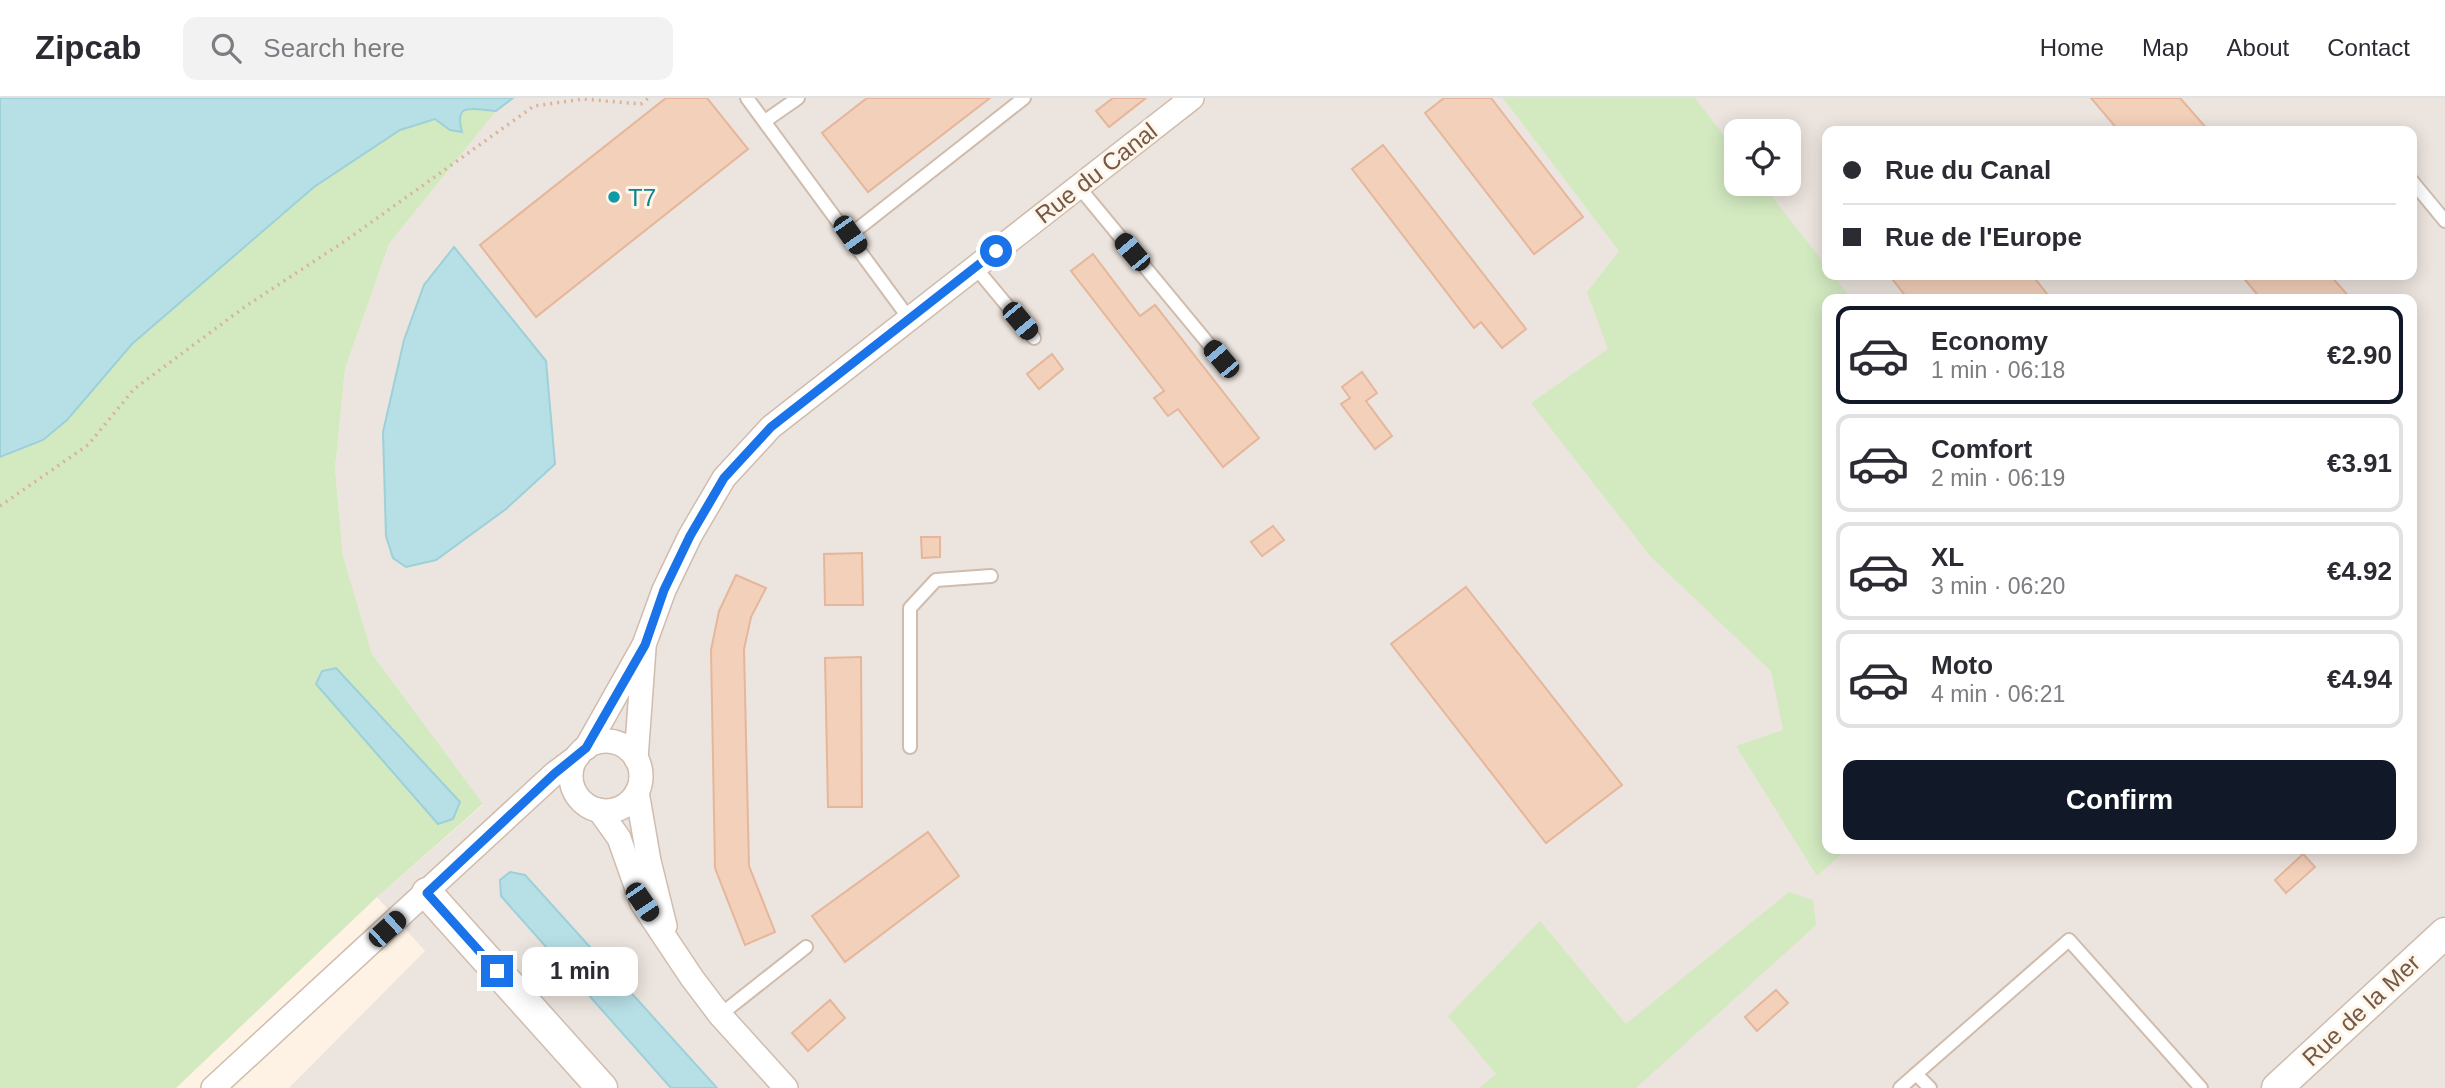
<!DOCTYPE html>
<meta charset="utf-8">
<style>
:root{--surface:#fff;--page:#f2f2f3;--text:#2b2b33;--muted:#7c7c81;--line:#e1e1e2;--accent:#111827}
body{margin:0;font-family:Arial,sans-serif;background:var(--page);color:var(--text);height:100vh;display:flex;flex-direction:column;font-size:26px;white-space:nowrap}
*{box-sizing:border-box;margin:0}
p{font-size:23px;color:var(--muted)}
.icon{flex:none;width:38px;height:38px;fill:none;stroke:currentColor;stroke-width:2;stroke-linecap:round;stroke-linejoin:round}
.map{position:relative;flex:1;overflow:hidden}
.details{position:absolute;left:1822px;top:196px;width:595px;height:560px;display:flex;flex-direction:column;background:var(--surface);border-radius:14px;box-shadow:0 4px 18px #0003}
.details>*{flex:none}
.banner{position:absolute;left:1822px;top:28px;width:595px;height:154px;border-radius:14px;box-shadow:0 4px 18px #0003;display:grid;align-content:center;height:154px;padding:0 21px;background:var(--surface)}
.fabs{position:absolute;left:1724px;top:21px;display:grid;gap:14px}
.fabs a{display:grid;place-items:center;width:77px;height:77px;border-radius:14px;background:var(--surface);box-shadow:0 4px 18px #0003;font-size:35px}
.end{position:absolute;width:32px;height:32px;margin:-16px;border:9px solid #1a73e8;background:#fff;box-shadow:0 0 0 4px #fff}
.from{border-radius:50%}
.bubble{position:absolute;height:49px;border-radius:14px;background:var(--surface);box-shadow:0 4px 18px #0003;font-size:23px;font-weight:700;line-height:49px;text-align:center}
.car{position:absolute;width:21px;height:42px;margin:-21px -10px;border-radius:9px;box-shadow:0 0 5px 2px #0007;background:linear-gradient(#222 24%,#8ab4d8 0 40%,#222 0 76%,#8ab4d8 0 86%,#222 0)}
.banner b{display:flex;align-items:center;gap:24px;height:66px;font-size:26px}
.banner b+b{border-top:2px solid var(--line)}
.banner i{width:18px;height:18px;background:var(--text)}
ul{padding:12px 0 0;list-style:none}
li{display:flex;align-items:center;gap:21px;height:98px;margin:0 14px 10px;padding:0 7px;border:4px solid var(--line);border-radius:14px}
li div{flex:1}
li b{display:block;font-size:26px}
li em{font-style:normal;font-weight:700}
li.current{border-color:var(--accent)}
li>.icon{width:63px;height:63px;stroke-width:1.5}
.cta{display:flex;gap:14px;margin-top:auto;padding:14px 21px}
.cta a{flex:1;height:80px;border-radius:14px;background:var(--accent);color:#fff;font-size:28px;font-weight:700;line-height:80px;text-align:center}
header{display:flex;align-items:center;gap:42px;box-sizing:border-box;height:98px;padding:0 35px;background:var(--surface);border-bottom:2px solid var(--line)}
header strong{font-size:33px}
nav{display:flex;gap:38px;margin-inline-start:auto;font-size:24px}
.search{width:490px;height:63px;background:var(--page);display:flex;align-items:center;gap:18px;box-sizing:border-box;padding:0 24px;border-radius:14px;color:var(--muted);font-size:26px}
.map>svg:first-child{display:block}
.industrial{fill:#ece4de;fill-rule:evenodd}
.green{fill:#d3eac1}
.water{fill:#b7e0e6;stroke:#9dd0d8;stroke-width:2}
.building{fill:#f3d0ba;stroke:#e5b69a;stroke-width:2}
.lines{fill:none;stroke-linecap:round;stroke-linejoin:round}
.service-casing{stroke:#d0bcad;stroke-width:16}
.minor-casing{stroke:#d0bcad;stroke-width:26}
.tertiary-casing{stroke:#d0bcad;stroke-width:33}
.path{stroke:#d7b39d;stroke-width:3.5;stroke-dasharray:2 5;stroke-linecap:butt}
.service{stroke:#fff;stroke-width:12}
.minor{stroke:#fff;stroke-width:23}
.tertiary{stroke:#fff;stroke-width:30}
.route{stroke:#1a73e8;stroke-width:9}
.culture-dot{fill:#0f9aa8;stroke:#fff6ea;stroke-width:2.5}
.labels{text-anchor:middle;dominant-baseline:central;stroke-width:6;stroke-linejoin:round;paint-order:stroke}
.street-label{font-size:24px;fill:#755849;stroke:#fff6ea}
.culture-label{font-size:24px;fill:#0d838f;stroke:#fff6ea;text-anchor:start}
</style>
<header>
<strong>Zipcab</strong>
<div class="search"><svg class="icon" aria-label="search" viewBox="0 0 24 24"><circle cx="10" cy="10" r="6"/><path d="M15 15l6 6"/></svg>Search here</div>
<nav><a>Home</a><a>Map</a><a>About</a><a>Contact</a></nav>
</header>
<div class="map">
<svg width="2445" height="990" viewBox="0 0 2445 990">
<rect width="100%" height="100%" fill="#fdf2e3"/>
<path class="industrial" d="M513 0H2445V990H289L425 853 377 799 483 707 372 556 343 458 335 371 345 271 389 146 496 13ZM1736 33H1788V86H1736ZM1827 33H2412V177H1827ZM1827 201H2412V751H1827Z"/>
<g class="green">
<path d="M1503 0H1695L1736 53V86H1762L1827 169V177H1833L1852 201H1827V751H1847L1817 778 1736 648 1783 632 1771 573 1651 459 1531 305 1608 251 1587 194 1619 153Z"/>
<path d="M468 10 496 13 389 146 345 271 335 371 343 458 372 556 483 706 377 799 176 990H0V359L43 342 67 322 132 246 314 89 400 32 435 21 450 32 462 33 458 20Z"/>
<path d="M1789 794 1813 802 1816 827 1636 990H1479L1496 976 1448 918 1540 823 1626 926Z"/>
</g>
<g class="water">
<path d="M0 0H513L496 13C475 12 453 2 462 34L450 32 435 21 400 32 314 89 132 246 67 322 43 342 0 359Z"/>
<path d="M454 149 546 263 555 366 506 411 436 462 406 469 393 460 386 438 383 334 404 242 424 187Z"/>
<path d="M336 570 460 704 453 721 438 726 316 586 322 573Z"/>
<path d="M510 774 525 777 717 990H671L501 798 500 782Z"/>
</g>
<g class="building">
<path d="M666 0H707L748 51 536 219 480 147Z"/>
<path d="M867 0H990L868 94 822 35Z"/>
<path d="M1113 0H1146L1109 29 1096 13Z"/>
<path d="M1444 0H1491L1583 119 1534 156 1425 15Z"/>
<path d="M2091 0H2180L2209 33H2119Z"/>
<path d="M1383 47 1526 231 1502 250 1481 224 1474 230 1352 71Z"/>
<path d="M1093 156 1140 218 1155 207 1259 340 1223 369 1178 311 1168 318 1154 300 1164 293 1071 173Z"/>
<path d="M1889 177H2032L2051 201H1908Z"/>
<path d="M2241 177H2330L2351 201H2261Z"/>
<path d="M1052 256 1063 271 1039 291 1027 276Z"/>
<path d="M1362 274 1377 295 1366 303 1392 338 1375 351 1341 306 1350 300 1342 289Z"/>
<path d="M1273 428 1284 442 1262 458 1251 444Z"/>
<path d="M921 439H940V459L922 460Z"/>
<path d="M862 455 863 507H825L824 456Z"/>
<path d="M736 477 766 490 751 519 744 551 749 768 775 834 745 847 715 770 711 552 719 513Z"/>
<path d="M1466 489 1622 687 1546 745 1391 546Z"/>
<path d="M861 559 862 709H828L825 560Z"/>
<path d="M928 734 959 778 845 864 812 818Z"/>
<path d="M2303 756 2315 769 2286 795 2275 782Z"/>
<path d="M1776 892 1788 905 1757 933 1745 919Z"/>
<path d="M830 902 845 920 808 953 792 935Z"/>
</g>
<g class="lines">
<g class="service-casing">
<g id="service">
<path d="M747 0 908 219"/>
<path d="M765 23 798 0"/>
<path d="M2412 83 2445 123"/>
<path d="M1078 88 1221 261"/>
<path d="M850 137 1024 0"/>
<path d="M975 169 1034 240"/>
<path d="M910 649V510L936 482 991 478"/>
<path d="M720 917 806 849"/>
<path d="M1916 976 1930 990"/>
<path d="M1900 990 2069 842 2201 990"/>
</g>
</g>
<g class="minor-casing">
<g id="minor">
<circle cx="606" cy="678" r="35"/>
<path d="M586 650 644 547 664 492 690 438 724 380 771 329 1192 0"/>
<path d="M636 661 644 550"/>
<path d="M637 694 649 763 665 828"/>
<path d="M599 712 619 740 642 805 692 880 720 917 786 990"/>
<path d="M213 990 554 676 578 658"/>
</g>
</g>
<g class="tertiary-casing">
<g id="tertiary">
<path d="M427 795 602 990"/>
<path d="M2277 990 2445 835"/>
</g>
</g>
<path class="path" d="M0 408 88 347 134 291 246 208 345 143 534 8 583 1 641 6 648 0"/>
<use href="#service" class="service"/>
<use href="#minor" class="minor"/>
<use href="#tertiary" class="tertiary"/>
</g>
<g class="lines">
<path class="route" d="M497 873 427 795 554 676 586 650 645 547 664 492 690 438 724 380 771 329 996 153"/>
</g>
<circle class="culture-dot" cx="614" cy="99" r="7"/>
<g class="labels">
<g class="street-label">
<text transform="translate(1096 75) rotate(-38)">Rue du Canal</text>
<text transform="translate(2361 912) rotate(-43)">Rue de la Mer</text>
</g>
<g class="culture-label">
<text x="628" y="99">T7</text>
</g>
</g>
</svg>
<div class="fabs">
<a><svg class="icon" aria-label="locate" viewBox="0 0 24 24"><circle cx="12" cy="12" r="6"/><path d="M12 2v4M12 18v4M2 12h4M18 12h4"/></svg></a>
</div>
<i class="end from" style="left:996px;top:153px"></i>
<i class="end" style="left:497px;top:873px"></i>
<div class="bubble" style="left:522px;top:849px;width:116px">1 min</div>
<i class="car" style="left:850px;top:137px;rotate:145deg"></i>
<i class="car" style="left:1132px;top:154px;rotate:320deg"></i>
<i class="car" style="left:1020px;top:223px;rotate:140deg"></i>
<i class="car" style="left:1221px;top:261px;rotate:320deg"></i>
<i class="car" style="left:642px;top:804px;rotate:146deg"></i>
<i class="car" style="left:387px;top:831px;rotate:48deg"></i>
<div class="banner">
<b><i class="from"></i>Rue du Canal</b>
<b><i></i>Rue de l'Europe</b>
</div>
<section class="details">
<ul>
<li class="current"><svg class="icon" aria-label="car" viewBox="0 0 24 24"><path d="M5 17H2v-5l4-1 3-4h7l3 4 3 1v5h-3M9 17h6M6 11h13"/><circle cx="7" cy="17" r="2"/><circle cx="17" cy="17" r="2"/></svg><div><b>Economy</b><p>1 min · 06:18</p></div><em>€2.90</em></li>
<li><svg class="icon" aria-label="car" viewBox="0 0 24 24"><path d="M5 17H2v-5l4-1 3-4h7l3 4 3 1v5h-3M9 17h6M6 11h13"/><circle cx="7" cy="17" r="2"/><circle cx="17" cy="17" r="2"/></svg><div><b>Comfort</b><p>2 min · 06:19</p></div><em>€3.91</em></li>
<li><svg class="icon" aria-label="car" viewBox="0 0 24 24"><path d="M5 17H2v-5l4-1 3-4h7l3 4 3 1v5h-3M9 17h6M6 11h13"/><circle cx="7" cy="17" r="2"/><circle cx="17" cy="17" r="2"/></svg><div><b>XL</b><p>3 min · 06:20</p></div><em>€4.92</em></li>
<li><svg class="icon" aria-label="car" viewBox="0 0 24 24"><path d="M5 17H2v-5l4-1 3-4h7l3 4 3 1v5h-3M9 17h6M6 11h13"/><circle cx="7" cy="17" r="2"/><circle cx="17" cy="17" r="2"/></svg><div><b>Moto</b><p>4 min · 06:21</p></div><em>€4.94</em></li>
</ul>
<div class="cta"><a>Confirm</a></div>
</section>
</div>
